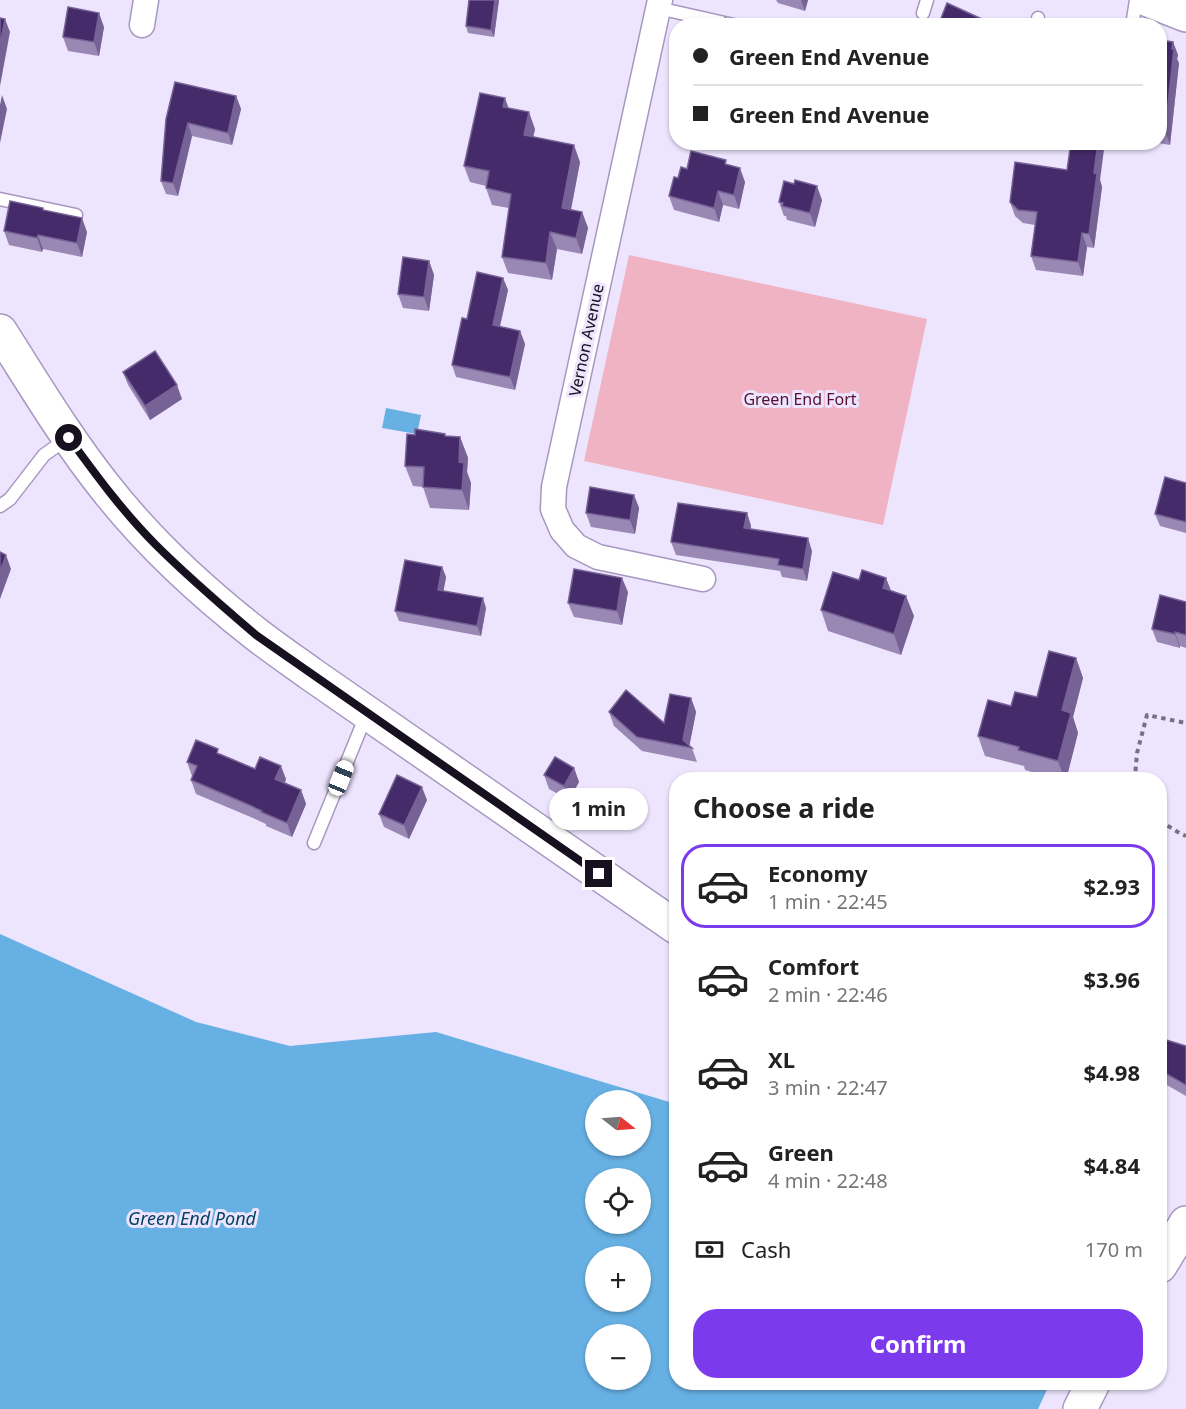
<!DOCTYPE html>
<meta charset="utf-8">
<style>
:root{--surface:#fff;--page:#f6f6f6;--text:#222;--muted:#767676;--line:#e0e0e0;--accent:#7c3aed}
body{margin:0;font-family:"Noto Sans",sans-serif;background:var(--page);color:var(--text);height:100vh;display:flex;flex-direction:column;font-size:22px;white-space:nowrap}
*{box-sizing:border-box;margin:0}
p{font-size:20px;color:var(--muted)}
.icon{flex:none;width:33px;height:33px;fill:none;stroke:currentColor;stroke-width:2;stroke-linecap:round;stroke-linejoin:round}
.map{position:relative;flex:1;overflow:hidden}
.drawer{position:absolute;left:669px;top:772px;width:498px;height:618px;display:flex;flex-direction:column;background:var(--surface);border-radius:24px;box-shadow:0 2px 4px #0004}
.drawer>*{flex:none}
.top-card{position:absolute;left:669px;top:18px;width:498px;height:132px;border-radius:24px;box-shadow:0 2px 4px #0004;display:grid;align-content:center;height:132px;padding:0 24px;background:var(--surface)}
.needle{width:39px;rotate:107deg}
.controls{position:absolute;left:585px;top:1090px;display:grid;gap:12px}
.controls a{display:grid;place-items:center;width:66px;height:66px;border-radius:50%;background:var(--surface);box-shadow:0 2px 4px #0004;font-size:30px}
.end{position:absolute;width:27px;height:27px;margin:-14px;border:8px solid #16101f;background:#fff;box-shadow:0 0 0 3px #fff}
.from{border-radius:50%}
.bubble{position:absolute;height:42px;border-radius:21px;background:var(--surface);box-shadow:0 2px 4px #0004;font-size:20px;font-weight:700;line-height:42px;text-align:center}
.car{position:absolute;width:18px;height:36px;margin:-18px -9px;border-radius:8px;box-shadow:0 0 4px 2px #0007;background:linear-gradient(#fff 24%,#345 0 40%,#fff 0 76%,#345 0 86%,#fff 0)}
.top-card b{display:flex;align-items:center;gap:21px;height:57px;font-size:22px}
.top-card b+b{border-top:2px solid var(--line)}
.top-card i{width:15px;height:15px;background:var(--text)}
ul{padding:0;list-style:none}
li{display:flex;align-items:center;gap:18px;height:84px;margin:0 12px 9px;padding:0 12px;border:3px solid transparent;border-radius:24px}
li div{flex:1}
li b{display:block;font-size:22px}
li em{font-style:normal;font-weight:700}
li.current{border-color:var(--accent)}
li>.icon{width:54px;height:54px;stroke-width:1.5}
h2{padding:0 24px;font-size:27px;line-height:72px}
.pay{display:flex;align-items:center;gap:15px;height:66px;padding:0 24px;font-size:22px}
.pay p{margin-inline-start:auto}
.action{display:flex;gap:12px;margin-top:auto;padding:12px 24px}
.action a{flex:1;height:69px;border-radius:24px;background:var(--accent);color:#fff;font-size:24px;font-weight:700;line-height:69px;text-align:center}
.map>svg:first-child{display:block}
.green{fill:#f0b3c4}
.water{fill:#66b0e3;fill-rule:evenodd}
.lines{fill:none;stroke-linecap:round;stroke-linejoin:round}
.lane-casing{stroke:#a698c1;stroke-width:15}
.street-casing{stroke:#a698c1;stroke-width:27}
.secondary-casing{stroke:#a698c1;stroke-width:36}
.path{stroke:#787185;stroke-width:4;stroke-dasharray:4.5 4.5;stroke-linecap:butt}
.lane{stroke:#fff;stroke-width:12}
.street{stroke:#fff;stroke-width:24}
.secondary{stroke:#fff;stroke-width:33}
.wall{fill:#9988b4}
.shaded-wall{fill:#776296}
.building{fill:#452b69;stroke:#776296;stroke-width:1.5}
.route{stroke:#16101f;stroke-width:8}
.labels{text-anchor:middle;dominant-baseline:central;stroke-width:6;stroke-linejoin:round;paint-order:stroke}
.street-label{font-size:16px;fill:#16101f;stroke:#ede4fe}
.park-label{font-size:16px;fill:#580e2d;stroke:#ede4fe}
.water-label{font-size:18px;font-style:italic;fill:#034263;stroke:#ede4fe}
</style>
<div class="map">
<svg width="1186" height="1409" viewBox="0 0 1186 1409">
<rect width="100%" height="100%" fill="#ede4fe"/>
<path class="green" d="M629 255 927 319 883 525 584 461Z"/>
<g class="water">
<path d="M386 408 421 415 417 434 382 428Z"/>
<path d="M0 934 196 1022 290 1046 436 1032 676 1104V1383H1050L1038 1409H0ZM596 1101H640V1146H596ZM596 1179H640V1224H596ZM596 1257H640V1302H596ZM596 1335H640V1380H596Z"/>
</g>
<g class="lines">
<g class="lane-casing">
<g id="lane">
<path d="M658 8 738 26"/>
<path d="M923 13 927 0"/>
<path d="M1038 18V26"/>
<path d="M1132 26 1136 0"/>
<path d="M0 199 76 215"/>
<path d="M0 506 10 499 44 455 68 438"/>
<path d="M314 843 367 713"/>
</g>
</g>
<g class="street-casing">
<g id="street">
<path d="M660 0 554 487 553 509 562 530 576 546 598 557 703 579"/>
<path d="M142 25 146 0"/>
</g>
</g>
<g class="secondary-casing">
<g id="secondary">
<path d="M1148 0 1186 15"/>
<path d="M0 331C34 384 66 438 105 487 148 542 201 591 256 634 274 648 293 661 311 674L676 927"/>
<path d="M1160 1266 1186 1223"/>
<path d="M1080 1409 1093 1383"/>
</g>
</g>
<g class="path">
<path d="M1136 780 1135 777 1137 753 1147 715 1186 723"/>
<path d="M1160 821 1181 834 1186 836"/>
</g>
<use href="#lane" class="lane"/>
<use href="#street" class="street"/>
<use href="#secondary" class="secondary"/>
</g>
<g class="wall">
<path d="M499 0 494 37 468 33 466 26Z"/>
<path d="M776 0H808L805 11 778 3Z"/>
<path d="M104 27 99 56 68 51 63 37Z"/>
<path d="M1160 40 1173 42 1178 55 1177 59 1179 63 1170 145 1152 142H1160Z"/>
<path d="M236 96 241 109 232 145 192 136 178 196 166 194 161 181 166 119Z"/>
<path d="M508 108 535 129 533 137 580 162 571 210 582 212 588 228 582 254 557 249 552 280 508 273 502 257 509 208 492 205 486 188V186L470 182 464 166Z"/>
<path d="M984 142H998L997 146Z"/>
<path d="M728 164 745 182 739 209 723 205 719 222 674 210 669 196 678 178 687 169Z"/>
<path d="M1100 180 1102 187 1094 248 1087 247 1083 276 1036 270 1031 256 1035 225 1023 223 1015 216 1010 202Z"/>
<path d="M822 200 815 227 787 220 786 216H784L779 202Z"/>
<path d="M44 210 87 232 82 257 43 249 42 252 9 245 4 231Z"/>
<path d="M429 261 434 275 429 311 403 308 398 294Z"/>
<path d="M503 278 508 290 500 327 520 331 525 344 515 390 456 377 452 365 467 319Z"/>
<path d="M123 372 182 399 150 420 128 385Z"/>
<path d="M446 436 460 437 468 458 467 472 471 483 469 510 430 508 423 487 413 486 405 466Z"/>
<path d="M1186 483V533L1160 526 1155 514Z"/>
<path d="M634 495 639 508 635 534 591 527 586 513Z"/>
<path d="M747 513 751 526V529L812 551 807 581 782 577 780 571 676 555 671 542Z"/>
<path d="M442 567 446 577 443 591 486 608 481 636 399 621 395 611Z"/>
<path d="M891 591 914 616 901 655 828 631 821 610Z"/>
<path d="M628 592 622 625 574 617 568 603Z"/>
<path d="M1186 602V648L1180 646V648L1157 642 1152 629Z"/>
<path d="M1076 658 1083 678 1073 717 1078 733 1066 780H1060L1025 770 1024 766 985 756 978 736 1011 706 1037 697Z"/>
<path d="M691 698 696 712 689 746 692 748 697 762 642 751 614 726 609 712 664 723Z"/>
<path d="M220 754 255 769 286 779 285 783 301 790 306 804 292 837 266 826V824L253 818 196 794 191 780 192 776 187 762Z"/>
<path d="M574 768 579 782 569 800 549 789 544 775Z"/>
<path d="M427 800 409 839 384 827 379 814Z"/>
<path d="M1160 1038 1186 1046V1096L1165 1084 1162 1095 1160 1094Z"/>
</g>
<g class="shaded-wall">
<path d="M495 0H499L494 37 491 30Z"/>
<path d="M801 0H808L805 11Z"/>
<path d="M99 13 104 27 99 56 94 42Z"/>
<path d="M5 19 10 32 0 86V46Z"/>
<path d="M1173 42 1178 55 1177 59 1179 63 1170 145 1165 131Z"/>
<path d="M2 95 7 109 0 143V105Z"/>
<path d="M236 96 241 109 232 145 228 133Z"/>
<path d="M505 98 511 115 503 107Z"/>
<path d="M529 112 535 129 530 151 524 135Z"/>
<path d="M188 123 192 136 178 196 173 183Z"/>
<path d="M1098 142H1105L1100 180 1102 187 1094 248 1089 234 1094 173Z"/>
<path d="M574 145 580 162 568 224 562 208Z"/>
<path d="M740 168 745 182 739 209 734 195Z"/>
<path d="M817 186 822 200 815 227 810 213Z"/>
<path d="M718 191 723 205 719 222 714 208Z"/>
<path d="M582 212 588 228 582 254 576 238Z"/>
<path d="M82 218 87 232 82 257 77 243Z"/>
<path d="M550 232 557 249 552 280 546 263Z"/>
<path d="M1082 233 1087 247 1083 276 1078 262Z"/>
<path d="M38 235 43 249 42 252 37 238Z"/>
<path d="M429 261 434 275 429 311 424 297Z"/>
<path d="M503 278 508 290 497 338 493 325Z"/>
<path d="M520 331 525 344 515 390 510 377Z"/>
<path d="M177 385 182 399 150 420 145 406Z"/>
<path d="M460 437 468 458 467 472 471 483 469 510 462 490 459 462Z"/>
<path d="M634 495 639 508 635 534 630 520Z"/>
<path d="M747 513 751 526 749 540 744 528Z"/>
<path d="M808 538 812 551 807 581 803 569Z"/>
<path d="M6 555 11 569 0 599V572Z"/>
<path d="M442 567 446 577 442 600 438 590Z"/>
<path d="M622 578 628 592 622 625 617 611Z"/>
<path d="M886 578 894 598 883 588Z"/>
<path d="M906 596 914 616 901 655 894 634Z"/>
<path d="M483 598 486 608 481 636 477 626Z"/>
<path d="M1175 632 1180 646V648L1175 634Z"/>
<path d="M1076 658 1083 678 1073 717 1078 733 1066 780H1065L1058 761 1062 710Z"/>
<path d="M691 698 696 712 689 748 683 740Z"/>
<path d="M281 766 286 779 280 793 275 779Z"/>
<path d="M574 768 579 782 569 800 564 786Z"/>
<path d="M422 787 427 800 409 839 404 825Z"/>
<path d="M301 790 306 804 292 837 287 823Z"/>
<path d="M1160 1070 1165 1084 1162 1095 1160 1088Z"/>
</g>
<g class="building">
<path d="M469 0H495L491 30 466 26Z"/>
<path d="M947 3 986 21 984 26H938Z"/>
<path d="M68 7 99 13 94 42 63 37Z"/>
<path d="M0 18 5 19 0 46Z"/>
<path d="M725 18 754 26H723Z"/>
<path d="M1071 21 1105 26H1070Z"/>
<path d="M1160 40 1173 42 1172 49H1174L1165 131H1160Z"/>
<path d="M175 82 236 96 228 133 188 123 173 183 161 181 166 119Z"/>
<path d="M480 93 505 98 503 107 529 112 524 135 574 145 562 208 582 212 576 238 550 232 546 263 502 257 511 194 486 188 489 171 464 166Z"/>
<path d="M1071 142H1098L1094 173 1097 174 1089 234 1082 233 1078 262 1031 256 1037 212 1018 210 1010 202 1015 162 1067 170Z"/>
<path d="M691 151 726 160 725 164 740 168 734 195 718 191 714 208 669 196 674 177 678 178 681 167 687 169Z"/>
<path d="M795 180 817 186 810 213 782 206 783 203 779 202 784 181 794 184Z"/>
<path d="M10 201 43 208V210L82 218 77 243 38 235 37 238 4 231Z"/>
<path d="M403 257 429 261 424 297 398 294Z"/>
<path d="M477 272 503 278 493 325 520 331 510 377 452 365 462 318 467 319Z"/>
<path d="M155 351 177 385 145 406 123 372Z"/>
<path d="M415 429 445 434V436L460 437 459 462 464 463 462 490 423 487 424 467 405 466 407 434 415 435Z"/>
<path d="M1165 477 1186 483V522L1155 514Z"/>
<path d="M590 487 634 495 630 520 586 513Z"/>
<path d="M678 503 747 513 744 528 808 538 803 569 778 565 779 559 671 542Z"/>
<path d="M0 552 6 555 0 572Z"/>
<path d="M405 560 442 567 438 590 483 598 477 626 395 611Z"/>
<path d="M574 569 622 578 617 611 568 603Z"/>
<path d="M862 570 886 578 883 588 906 596 894 634 821 610 833 572 859 580Z"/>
<path d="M1160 595 1186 602V635L1175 632V634L1152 629Z"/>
<path d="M1049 651 1076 658 1062 710 1071 713 1058 761 1018 750 1019 747 978 736 988 700 1011 706 1015 692 1037 697Z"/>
<path d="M626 690 664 723 670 694 691 698 683 740 692 748 637 737 609 712Z"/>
<path d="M196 740 218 749 217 753 255 769 260 757 281 766 275 779 301 790 287 823 261 812 262 811 247 804 191 780 197 766 187 762Z"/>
<path d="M555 757 574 768 564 786 544 775Z"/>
<path d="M397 775 422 787 404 825 379 814Z"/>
<path d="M1160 1038 1186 1046V1085L1160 1070V1072Z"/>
</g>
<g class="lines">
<path class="route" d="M69 438C96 475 123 512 156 545 188 577 222 606 256 635L599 874"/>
</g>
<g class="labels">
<g class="street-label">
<text transform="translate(586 340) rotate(-78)">Vernon Avenue</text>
</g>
<g class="park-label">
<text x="800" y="399">Green End Fort</text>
</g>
<g class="water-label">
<text x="192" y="1218">Green End Pond</text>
</g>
</g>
</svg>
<div class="controls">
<a><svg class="needle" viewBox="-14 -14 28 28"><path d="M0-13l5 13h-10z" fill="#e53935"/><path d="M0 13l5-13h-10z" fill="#767676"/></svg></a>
<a><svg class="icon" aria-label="locate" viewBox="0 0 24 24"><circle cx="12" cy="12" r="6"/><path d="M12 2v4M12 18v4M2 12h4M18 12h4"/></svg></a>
<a>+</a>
<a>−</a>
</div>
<i class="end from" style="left:69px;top:438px"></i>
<i class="end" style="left:599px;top:874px"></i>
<div class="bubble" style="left:549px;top:788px;width:99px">1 min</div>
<i class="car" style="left:341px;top:778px;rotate:22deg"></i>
<div class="top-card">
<b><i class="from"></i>Green End Avenue</b>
<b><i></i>Green End Avenue</b>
</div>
<section class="drawer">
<h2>Choose a ride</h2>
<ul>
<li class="current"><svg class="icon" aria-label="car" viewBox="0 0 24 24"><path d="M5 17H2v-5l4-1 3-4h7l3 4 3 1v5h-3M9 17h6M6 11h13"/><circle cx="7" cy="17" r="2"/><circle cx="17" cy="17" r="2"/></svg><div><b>Economy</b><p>1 min · 22:45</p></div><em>$2.93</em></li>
<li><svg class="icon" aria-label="car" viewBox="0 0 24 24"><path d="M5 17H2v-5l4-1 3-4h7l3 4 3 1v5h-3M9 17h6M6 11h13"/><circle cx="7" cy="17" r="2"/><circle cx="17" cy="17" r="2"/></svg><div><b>Comfort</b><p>2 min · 22:46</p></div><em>$3.96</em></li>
<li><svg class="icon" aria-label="car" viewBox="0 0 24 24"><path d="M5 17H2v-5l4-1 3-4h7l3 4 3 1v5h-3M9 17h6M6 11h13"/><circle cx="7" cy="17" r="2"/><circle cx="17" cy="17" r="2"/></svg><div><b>XL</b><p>3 min · 22:47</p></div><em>$4.98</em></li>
<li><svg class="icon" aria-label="car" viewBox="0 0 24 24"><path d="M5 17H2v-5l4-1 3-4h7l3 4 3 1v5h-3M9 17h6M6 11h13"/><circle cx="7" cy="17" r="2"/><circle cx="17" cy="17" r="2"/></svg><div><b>Green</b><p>4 min · 22:48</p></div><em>$4.84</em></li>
</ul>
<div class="pay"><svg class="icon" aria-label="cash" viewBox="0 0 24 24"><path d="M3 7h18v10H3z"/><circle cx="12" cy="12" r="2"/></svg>Cash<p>170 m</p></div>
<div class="action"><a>Confirm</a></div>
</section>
</div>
